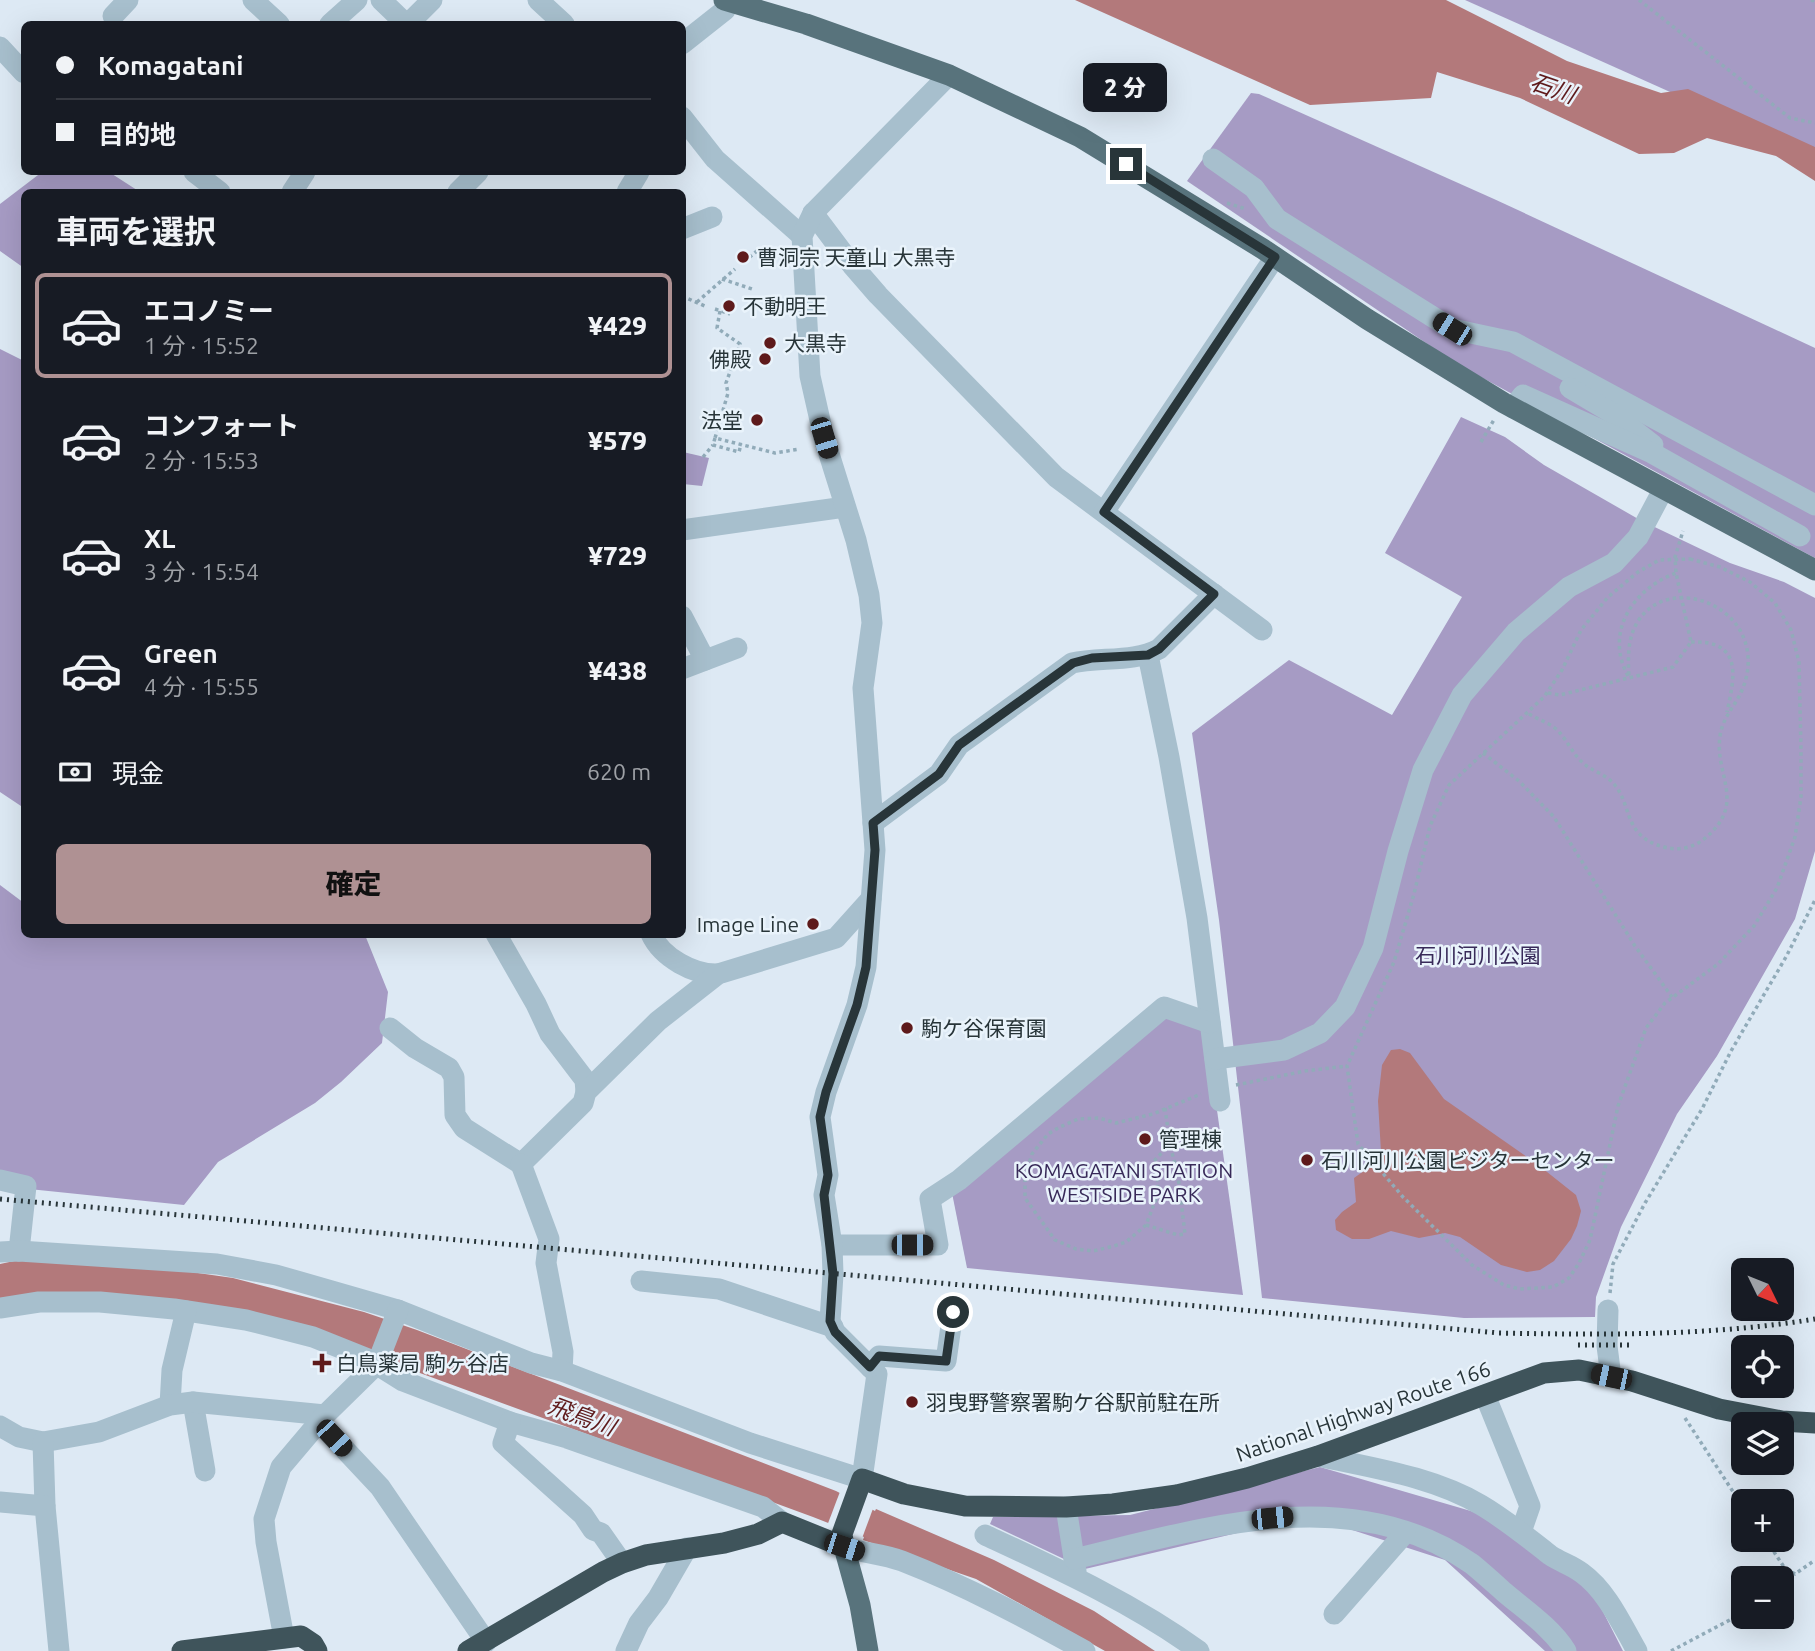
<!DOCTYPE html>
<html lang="ja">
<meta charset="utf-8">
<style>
:root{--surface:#171b24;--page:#242831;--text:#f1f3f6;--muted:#9ea1a6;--line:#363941;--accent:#af9193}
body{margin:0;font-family:Ubuntu,"Noto Sans JP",sans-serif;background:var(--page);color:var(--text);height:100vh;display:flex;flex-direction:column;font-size:26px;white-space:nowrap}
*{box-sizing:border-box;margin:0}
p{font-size:23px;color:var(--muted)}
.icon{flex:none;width:38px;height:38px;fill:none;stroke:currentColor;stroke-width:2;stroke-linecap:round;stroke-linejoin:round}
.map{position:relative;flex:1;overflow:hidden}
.side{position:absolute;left:21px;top:189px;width:665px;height:749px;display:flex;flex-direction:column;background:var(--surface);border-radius:10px;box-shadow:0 7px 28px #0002}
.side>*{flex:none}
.top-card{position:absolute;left:21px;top:21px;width:665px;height:154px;border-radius:10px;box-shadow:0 7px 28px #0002;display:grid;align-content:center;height:154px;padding:0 35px;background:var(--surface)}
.needle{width:46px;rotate:133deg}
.controls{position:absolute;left:1731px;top:1258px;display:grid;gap:14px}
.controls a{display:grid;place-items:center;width:63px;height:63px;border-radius:10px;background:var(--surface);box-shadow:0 7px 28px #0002;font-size:35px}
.end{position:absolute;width:32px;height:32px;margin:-16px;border:9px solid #283539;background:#fff;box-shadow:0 0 0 4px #fff}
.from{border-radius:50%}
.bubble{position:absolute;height:49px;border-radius:10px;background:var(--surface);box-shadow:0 7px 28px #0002;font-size:23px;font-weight:800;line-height:49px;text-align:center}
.car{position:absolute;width:21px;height:42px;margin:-21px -10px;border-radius:9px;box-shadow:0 0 5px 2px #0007;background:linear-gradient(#222 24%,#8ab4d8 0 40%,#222 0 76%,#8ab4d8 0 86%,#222 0)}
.top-card b{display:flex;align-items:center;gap:24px;height:66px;font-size:26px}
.top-card b+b{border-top:2px solid var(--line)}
.top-card i{width:18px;height:18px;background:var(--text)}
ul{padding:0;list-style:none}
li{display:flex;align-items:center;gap:21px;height:105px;margin:0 14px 10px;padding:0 21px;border:4px solid transparent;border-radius:10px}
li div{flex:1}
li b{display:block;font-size:26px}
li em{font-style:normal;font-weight:800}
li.active{border-color:var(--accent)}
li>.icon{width:63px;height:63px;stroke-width:1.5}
h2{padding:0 35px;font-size:32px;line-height:84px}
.pay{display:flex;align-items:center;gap:18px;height:77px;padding:0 35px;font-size:26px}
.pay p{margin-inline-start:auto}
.cta{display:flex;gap:14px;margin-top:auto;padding:14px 35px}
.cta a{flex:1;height:80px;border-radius:10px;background:var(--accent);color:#111;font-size:28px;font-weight:800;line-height:80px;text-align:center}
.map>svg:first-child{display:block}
.green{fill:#a69bc4}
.water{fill:#b3797b}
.pier{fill:#dde9f4}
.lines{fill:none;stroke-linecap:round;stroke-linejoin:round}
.path{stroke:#91abb9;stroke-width:3.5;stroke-dasharray:3.5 3.5;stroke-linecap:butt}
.minor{stroke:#a7bfcd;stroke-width:21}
.major{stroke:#58737c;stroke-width:21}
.highway{stroke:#3f545b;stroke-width:21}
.rail{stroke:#283539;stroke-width:5;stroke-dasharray:2 5;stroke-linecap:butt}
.route{stroke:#283539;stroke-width:9}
.poi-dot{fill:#5e1a1b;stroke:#e9f3fb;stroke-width:2.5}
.labels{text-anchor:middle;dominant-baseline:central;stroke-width:5;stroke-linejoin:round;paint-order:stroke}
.poi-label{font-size:21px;fill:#283539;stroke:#e9f3fb;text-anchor:start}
.park-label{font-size:21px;fill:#382a59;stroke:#e9f3fb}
.street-label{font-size:21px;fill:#283539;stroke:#e9f3fb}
.water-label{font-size:23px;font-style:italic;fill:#5e1a1b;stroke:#e9f3fb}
</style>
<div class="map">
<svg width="1815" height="1651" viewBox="0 0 1815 1651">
<rect width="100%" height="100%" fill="#dde9f4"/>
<g class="green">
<path d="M1465 0H1815V157Z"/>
<path d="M1251 93 1259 94 1494 199 1815 348V558L1457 364 1187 181Z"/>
<path d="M42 172H109L140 192H24V268L0 251V204Z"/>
<path d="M0 349 24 361V808L0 792Z"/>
<path d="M1461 417 1505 437 1544 465 1640 520 1730 563 1784 582 1815 598V851L1795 919 1717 1056 1677 1114 1621 1227 1596 1297 1595 1317 1464 1318 1262 1298 1219 920 1192 733 1289 660 1392 715 1462 597 1385 553Z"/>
<path d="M683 452 709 458 702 486 683 484Z"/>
<path d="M0 885 24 903V934L365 935 388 992 382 1043 341 1082 315 1103 218 1162 184 1205 0 1186Z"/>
<path d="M1161 1016 1206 1032 1243 1295 967 1268 952 1193Z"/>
<path d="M1320 1467 1488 1516 1591 1588 1623 1651H1545L1445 1560 1309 1516 1085 1569 990 1524 993 1517 1130 1515Z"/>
</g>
<g class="water">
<path d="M1075 0H1446L1567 61 1661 93 1688 89 1815 147V181L1776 156 1707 138 1674 153 1639 154 1520 98 1437 72 1431 98 1310 105Z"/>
<path d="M1400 1049 1410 1053 1444 1099 1537 1164 1576 1195 1581 1211 1577 1226 1571 1239 1554 1261 1540 1270 1527 1272 1501 1265 1460 1237 1445 1233 1419 1238 1391 1231 1369 1239H1352L1336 1230 1335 1220 1342 1212 1356 1202 1354 1178 1368 1168 1381 1152 1378 1101 1382 1065 1391 1050Z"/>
<path d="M107 1260 233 1278 364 1312 417 1330 836 1491 875 1511 876 1509 994 1560 1094 1611 1155 1651H1105L976 1579 863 1540 864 1537 813 1517 409 1369 323 1332 0 1302V1264L14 1261Z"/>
</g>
<path class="pier" d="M841 1489 874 1506 861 1541 827 1526Z"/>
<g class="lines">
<g class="path">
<path d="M1639 0 1790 118 1815 123"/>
<path d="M1811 0 1815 1"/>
<path d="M1227 203 1246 209"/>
<path d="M744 262 758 250 784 249"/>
<path d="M722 279 752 289"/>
<path d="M682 296 707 307"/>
<path d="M697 302 735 269"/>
<path d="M715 309 730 314"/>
<path d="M720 311 717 328 740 344 726 383 728 393 715 438 775 453 800 449"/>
<path d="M715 438 713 445 739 452 741 444"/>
<path d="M1481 442 1495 418"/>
<path d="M703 457 713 445"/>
<path d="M1690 559 1720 567 1750 582 1775 603 1791 630 1799 662 1801 750V797L1795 837 1777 888 1754 926 1718 964 1665 1003 1646 1028 1618 1106 1590 1240 1579 1263 1569 1278 1553 1287 1520 1289 1504 1285 1472 1265 1403 1197 1358 1144 1347 1066 1394 962 1414 894 1430 826 1449 785 1544 697 1562 670 1581 630 1608 597 1638 572 1659 560Z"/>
<path d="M1691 642C1743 640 1735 676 1727 712"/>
<path d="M1628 676C1604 632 1633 589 1676 573"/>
<path d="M1548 693 1560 695 1673 667 1691 642 1676 573 1675 557 1683 531"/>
<path d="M1529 714C1539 720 1553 724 1560 733 1568 742 1573 754 1583 763 1590 770 1602 773 1610 780 1634 801 1620 836 1664 847 1677 851 1693 848 1704 839 1750 802 1711 773 1721 731 1724 718 1732 709 1738 698 1750 677 1752 653 1741 632 1721 595 1663 583 1638 621 1627 639 1628 658 1629 678"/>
<path d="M1483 753 1519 781 1554 817 1635 946 1672 997"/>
<path d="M1236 1085 1305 1071 1347 1066"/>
<path d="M1165 1108 1170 1144 1154 1161 1158 1182 1156 1199 1146 1225 1126 1242 1114 1246 1093 1251 1076 1249 1055 1240 1025 1198V1177L1032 1154 1048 1134 1060 1127 1078 1119 1099 1118 1116 1123 1153 1114 1201 1094"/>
<path d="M1146 1225 1178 1235 1185 1234 1178 1176 1170 1145"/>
<path d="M1610 1293 1613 1264 1645 1203 1702 1109 1731 1051 1786 957 1815 900"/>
<path d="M1685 1418 1743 1507"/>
<path d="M1766 1540 1784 1567 1795 1574 1815 1560"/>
<path d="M1671 1651 1743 1613"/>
</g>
<g class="minor">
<path d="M253 0 279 24"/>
<path d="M381 0 406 24"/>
<path d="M538 0 564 24"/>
<path d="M113 16 128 0"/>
<path d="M330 24 357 0"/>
<path d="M408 24 432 0"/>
<path d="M682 44 725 10 726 1"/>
<path d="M0 47 24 73"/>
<path d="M682 117 715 159 802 236"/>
<path d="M1213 159 1254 188 1277 219 1452 329 1513 342 1815 505"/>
<path d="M194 172 220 192"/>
<path d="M292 192 305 172"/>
<path d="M458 192 478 172"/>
<path d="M627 192 639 172"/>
<path d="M813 213 852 265 878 295 1056 477 1262 630"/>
<path d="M682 229 712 217"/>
<path d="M1570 388 1612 413 1653 445"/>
<path d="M1513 408 1523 395 1652 453 1800 536"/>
<path d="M1104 512 1275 257"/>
<path d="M682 530 845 507"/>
<path d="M682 616 705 660"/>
<path d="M1148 655 1169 757 1197 918 1220 1101"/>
<path d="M682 669 737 648"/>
<path d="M873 823 939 774 959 745 1072 663C1100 657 1135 662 1159 649L1214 594"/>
<path d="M496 934 536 1004 550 1034 585 1080 586 1092"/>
<path d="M651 934C662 958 694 975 718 974"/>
<path d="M390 1028 415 1048 449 1068 454 1077 455 1115 464 1128 521 1164 583 1103 586 1092 658 1021 718 974 836 938 871 899"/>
<path d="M1215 1059 1284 1050 1320 1033 1345 1007 1373 948 1398 851 1423 770 1462 695 1516 632 1569 587 1614 563 1638 537 1663 490"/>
<path d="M521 1164 549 1239 546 1263 563 1352 562 1371"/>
<path d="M0 1180 26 1186 19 1251"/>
<path d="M832 1245H938L930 1199 959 1180 1164 1007 1210 1023"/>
<path d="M0 1252 19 1251 217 1264 276 1275 398 1310 531 1363 562 1371 750 1443 862 1479 877 1374 835 1332 830 1321 833 1274 832 1245 824 1195 828 1175 820 1117 826 1092 857 1005 866 967 875 850 863 688 872 623 869 595 856 540 824 438 810 376 802 236 813 213 949 75"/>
<path d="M641 1281 719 1289 833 1327"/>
<path d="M0 1308 39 1302H100L174 1309 246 1320 313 1337 368 1359 403 1381 510 1422 567 1438 763 1507 782 1522"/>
<path d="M1608 1310 1607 1346 1611 1377"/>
<path d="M870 1367 879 1356 946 1361 953 1312"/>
<path d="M1485 1395 1530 1506 1521 1532"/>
<path d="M193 1402 205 1471"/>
<path d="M170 1405 172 1370 186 1311"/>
<path d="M319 1422 380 1487 486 1642"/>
<path d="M510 1422 503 1443 583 1515 593 1530 601 1533 622 1563"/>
<path d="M0 1426 19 1437 43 1442 99 1432 170 1405 193 1402 325 1415"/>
<path d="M43 1442 45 1506"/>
<path d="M1318 1456C1372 1468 1431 1476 1481 1505 1505 1519 1527 1537 1550 1555 1560 1562 1572 1565 1582 1573 1607 1591 1622 1625 1637 1651"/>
<path d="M0 1502 45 1506 59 1651"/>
<path d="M1066 1507 1076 1571"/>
<path d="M985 1535C1058 1569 1133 1603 1199 1651"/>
<path d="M844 1547C863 1553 884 1554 902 1561 966 1586 1026 1618 1085 1651"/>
<path d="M1074 1559C1204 1528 1351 1480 1472 1564 1483 1573 1494 1583 1504 1592 1525 1610 1551 1627 1566 1651"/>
<path d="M1334 1614 1405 1533"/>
<path d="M284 1638 266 1542 264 1519 281 1467 325 1415 377 1364 398 1310"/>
<path d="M626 1651 639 1623 658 1598 687 1548"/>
</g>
<g class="major">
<path d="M724 0 806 24 949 75 1080 137 1263 249 1367 319 1504 403 1815 570"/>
<path d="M844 1547 860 1605 868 1651"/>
</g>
<g class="highway">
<path d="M844 1547 842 1534 862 1479 904 1494 965 1506 1066 1507 1113 1504 1177 1495 1247 1478 1318 1456 1544 1373 1579 1370 1632 1381 1719 1409 1782 1421 1815 1423"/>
<path d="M182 1651 301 1636 313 1644 317 1651"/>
<path d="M468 1651 603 1572 622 1563 646 1555 724 1543 758 1534 782 1522 844 1547"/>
</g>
<g class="rail">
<path d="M0 1199 1499 1333C1605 1335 1710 1336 1815 1319"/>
<path d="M1578 1345H1634"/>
</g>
</g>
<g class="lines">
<path class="route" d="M953 1312 946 1361 879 1356 870 1367 835 1332 830 1321 833 1274 824 1195 828 1175 820 1117 826 1092 857 1005 866 967 875 850 873 823 939 774 959 745 1073 663 1092 658 1148 655 1159 649 1214 594 1104 512 1275 257 1126 164"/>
</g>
<g class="poi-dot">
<circle cx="743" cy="257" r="7"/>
<circle cx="729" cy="306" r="7"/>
<circle cx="770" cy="343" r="7"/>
<circle cx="765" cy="359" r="7"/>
<circle cx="757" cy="420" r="7"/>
<circle cx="813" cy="924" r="7"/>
<circle cx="907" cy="1028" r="7"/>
<circle cx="1145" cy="1139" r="7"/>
<circle cx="1307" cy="1160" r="7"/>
<path d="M318.5 1352.5h7v7h7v7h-7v7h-7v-7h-7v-7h7z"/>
<circle cx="912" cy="1402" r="7"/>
</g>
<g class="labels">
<g class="poi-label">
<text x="757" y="257">曹洞宗 天童山 大黒寺</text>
<text x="743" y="306">不動明王</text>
<text x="784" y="343">大黒寺</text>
<text x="751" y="359" text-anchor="end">佛殿</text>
<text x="743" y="420" text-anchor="end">法堂</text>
<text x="799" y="924" text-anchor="end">Image Line</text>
<text x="921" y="1028">駒ケ谷保育園</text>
<text x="1159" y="1139">管理棟</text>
<text x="1321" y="1160">石川河川公園ビジターセンター</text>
<text x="336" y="1363">白鳥薬局 駒ヶ谷店</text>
<text x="926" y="1402">羽曳野警察署駒ケ谷駅前駐在所</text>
</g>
<g class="park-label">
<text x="1478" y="955">石川河川公園</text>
<text x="1124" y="1170">KOMAGATANI STATION<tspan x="1124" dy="24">WESTSIDE PARK</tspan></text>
</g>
<g class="street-label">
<text transform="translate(1363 1411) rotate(-19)">National Highway Route 166</text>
</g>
<g class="water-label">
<text transform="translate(1553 88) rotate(19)">石川</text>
<text transform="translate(582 1416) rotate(20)">飛鳥川</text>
</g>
</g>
</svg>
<div class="controls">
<a><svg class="needle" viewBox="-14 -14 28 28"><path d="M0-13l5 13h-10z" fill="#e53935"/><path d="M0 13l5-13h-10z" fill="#9ea1a6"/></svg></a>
<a><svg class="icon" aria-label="locate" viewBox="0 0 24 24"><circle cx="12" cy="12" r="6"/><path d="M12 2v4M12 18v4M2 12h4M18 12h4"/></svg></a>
<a><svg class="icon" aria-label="layers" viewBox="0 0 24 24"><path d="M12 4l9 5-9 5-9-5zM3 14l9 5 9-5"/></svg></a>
<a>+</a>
<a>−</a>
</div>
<i class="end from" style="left:953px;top:1312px"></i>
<i class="end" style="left:1126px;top:164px"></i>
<div class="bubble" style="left:1083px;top:63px;width:84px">2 分</div>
<i class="car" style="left:1452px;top:329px;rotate:302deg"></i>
<i class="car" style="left:824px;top:438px;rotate:163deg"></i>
<i class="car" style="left:912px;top:1245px;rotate:90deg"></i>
<i class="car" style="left:1611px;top:1377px;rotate:282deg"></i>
<i class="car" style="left:334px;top:1438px;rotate:137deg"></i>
<i class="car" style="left:1272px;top:1518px;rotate:84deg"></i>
<i class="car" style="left:844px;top:1547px;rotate:108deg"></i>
<div class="top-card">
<b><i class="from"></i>Komagatani</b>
<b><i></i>目的地</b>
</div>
<section class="side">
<h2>車両を選択</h2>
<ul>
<li class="active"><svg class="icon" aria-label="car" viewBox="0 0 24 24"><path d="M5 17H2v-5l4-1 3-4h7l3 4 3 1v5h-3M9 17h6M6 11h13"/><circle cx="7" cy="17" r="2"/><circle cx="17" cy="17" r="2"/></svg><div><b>エコノミー</b><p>1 分 · 15:52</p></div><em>¥429</em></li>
<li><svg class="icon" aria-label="car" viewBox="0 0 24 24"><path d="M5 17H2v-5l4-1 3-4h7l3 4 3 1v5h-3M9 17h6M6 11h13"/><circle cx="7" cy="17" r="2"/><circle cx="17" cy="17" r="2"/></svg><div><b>コンフォート</b><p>2 分 · 15:53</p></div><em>¥579</em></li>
<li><svg class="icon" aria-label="car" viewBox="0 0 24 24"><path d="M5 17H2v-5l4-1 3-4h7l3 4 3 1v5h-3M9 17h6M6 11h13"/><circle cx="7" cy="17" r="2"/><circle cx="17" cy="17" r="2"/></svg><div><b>XL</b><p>3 分 · 15:54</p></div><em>¥729</em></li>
<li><svg class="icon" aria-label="car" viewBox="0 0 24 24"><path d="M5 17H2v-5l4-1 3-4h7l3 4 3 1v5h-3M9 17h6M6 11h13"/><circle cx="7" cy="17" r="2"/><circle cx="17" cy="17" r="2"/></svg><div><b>Green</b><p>4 分 · 15:55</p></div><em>¥438</em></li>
</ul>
<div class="pay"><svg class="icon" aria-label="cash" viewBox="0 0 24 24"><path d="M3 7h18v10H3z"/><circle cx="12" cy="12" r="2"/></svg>現金<p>620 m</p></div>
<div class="cta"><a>確定</a></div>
</section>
</div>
